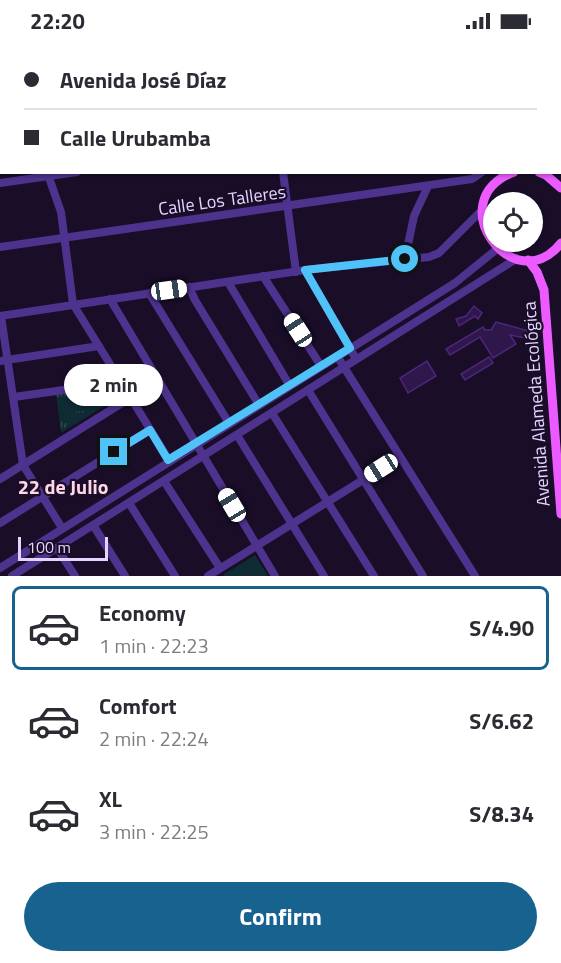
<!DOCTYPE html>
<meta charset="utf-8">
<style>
:root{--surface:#fff;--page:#f7f7f7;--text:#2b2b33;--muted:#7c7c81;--line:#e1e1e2;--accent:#18628f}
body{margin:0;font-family:"Titillium Web",sans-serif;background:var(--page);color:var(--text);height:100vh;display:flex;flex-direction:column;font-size:22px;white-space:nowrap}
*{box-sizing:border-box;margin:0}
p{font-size:20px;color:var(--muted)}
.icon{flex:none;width:33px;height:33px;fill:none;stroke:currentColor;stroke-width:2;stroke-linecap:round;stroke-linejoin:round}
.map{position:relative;height:534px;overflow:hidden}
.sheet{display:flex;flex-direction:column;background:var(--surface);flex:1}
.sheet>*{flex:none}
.guide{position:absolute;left:0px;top:0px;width:561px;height:132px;box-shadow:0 2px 4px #0004;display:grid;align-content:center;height:132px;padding:0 24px;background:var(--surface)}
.buttons{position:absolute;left:483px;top:150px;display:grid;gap:12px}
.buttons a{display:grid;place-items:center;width:60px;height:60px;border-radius:50%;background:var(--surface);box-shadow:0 2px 4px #0004;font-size:30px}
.scale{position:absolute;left:18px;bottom:15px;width:90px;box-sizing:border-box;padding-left:6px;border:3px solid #e4d4ff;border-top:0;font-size:16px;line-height:21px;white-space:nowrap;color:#e4d4ff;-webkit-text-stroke:4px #190d28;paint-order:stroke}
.end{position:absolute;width:27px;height:27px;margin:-14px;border:8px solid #4fc3f7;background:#111;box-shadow:0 0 0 3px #111}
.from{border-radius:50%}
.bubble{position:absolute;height:42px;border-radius:21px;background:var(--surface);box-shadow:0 2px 4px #0004;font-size:20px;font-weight:700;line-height:42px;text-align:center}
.car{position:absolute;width:18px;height:36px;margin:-18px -9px;border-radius:8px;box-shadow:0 0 4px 2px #0007;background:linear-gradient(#fff 24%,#345 0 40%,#fff 0 76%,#345 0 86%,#fff 0)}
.guide b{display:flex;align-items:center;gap:21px;height:57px;font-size:22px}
.guide b+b{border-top:2px solid var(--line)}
.guide i{width:15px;height:15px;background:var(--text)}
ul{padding:10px 0 0;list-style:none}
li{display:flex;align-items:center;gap:18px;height:84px;margin:0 12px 9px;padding:0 12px;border:3px solid transparent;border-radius:9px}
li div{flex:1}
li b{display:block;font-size:22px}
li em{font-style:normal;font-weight:700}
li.selected{border-color:var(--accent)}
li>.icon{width:54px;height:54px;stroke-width:1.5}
.primary-button{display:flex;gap:12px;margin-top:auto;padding:12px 24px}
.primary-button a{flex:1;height:69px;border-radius:36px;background:var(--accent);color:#fff;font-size:24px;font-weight:700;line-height:69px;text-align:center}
.status{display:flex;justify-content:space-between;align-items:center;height:42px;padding:0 30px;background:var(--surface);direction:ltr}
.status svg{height:16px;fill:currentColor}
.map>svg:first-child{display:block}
.park{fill:url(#park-tufts)}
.garden{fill:#0f2b33}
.building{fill:#2f174b;stroke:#4c267a;stroke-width:1.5}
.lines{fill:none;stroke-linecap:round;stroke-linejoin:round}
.minor{stroke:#4d338d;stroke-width:8}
.major{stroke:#eb5bff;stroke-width:9}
.route{stroke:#4fc3f7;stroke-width:8}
.labels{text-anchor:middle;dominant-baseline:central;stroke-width:4.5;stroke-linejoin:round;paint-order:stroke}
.street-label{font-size:18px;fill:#e4d4ff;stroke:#190d28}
.neighbourhood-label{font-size:20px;font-weight:bold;fill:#ffd6e6;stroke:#190d28}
</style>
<div class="status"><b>22:20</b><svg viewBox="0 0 49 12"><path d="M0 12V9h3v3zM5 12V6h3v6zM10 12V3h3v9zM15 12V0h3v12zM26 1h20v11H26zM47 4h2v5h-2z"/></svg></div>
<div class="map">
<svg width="561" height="534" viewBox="0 0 561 534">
<defs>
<pattern id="park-tufts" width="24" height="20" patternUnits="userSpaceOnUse" patternTransform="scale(1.5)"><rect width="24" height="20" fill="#0f2b33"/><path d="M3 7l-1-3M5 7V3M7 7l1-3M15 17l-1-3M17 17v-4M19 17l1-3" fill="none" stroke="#324952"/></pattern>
</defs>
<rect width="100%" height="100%" fill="#190d28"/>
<path class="park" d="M112 344 119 355 61 391 56 352Z"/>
<g class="garden">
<path d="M86 351 88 368 60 372 58 355Z"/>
<path d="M255 513 268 534H224L223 533Z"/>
</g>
<g class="building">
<path d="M474 264 482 271 478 277 475 274 459 284 456 277 466 274Z"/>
<path d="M496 280 536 291V294L526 293 525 296 510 293 516 302 493 316 480 295 450 313 446 307 483 285 485 288H491Z"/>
<path d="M489 315 493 321 465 338 461 332Z"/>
<path d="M427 319 436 334 408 351 400 336Z"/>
</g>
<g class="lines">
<g class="minor">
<path d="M30 0V2"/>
<path d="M265 0V2"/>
<path d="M95 2 106 0"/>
<path d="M489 2 499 0"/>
<path d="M0 15H2"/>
<path d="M0 66H2"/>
<path d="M560 73H561"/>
<path d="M0 90H2"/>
<path d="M47 130 61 170 73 262 169 418"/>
<path d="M283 130 296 230"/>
<path d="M0 141 77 130"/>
<path d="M0 205 472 137 482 130"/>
<path d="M405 217 414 174 428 144"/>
<path d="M305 228 356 317"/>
<path d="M263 234 321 324"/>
<path d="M228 240 290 344"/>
<path d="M189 245 195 258 259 363"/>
<path d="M149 251 229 381"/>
<path d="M110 257 275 534"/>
<path d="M0 274 305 228 429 215 439 211 482 168"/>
<path d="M1 274 23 423 62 486"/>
<path d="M337 314 475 534"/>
<path d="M0 319 99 304"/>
<path d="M308 348 423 534"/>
<path d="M14 355 120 340"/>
<path d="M272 371 374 534"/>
<path d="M237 393 324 534"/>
<path d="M0 437 130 356"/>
<path d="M164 439 220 526"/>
<path d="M129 461 175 534"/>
<path d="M0 481 150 388"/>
<path d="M93 483 125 534"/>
<path d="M57 506 75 534"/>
<path d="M0 526 455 241 497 207"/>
<path d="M12 534 516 217"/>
<path d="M208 534 400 415"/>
</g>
<g class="major">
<path d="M514 130C439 158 514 260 561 201"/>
<path d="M539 130 546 133 561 146"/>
<path d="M528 218 537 230 544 248 561 472"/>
</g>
</g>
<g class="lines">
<path class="route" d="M114 410 150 388 168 418 350 306 305 228 405 217"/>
</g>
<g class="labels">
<g class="street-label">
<text transform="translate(222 158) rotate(-8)">Calle Los Talleres</text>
<text transform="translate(536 362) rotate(-94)">Avenida Alameda Ecológica</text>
</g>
<g class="neighbourhood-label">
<text x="63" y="444">22 de Julio</text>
</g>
</g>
</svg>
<div class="buttons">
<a><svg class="icon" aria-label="locate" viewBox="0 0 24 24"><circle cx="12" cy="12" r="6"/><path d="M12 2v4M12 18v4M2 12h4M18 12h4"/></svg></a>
</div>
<div class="scale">100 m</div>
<i class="end from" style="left:405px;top:217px"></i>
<i class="end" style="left:114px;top:410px"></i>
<div class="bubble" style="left:64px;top:322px;width:99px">2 min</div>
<i class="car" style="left:169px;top:248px;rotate:82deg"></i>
<i class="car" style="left:298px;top:288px;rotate:327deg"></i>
<i class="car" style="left:381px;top:426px;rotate:238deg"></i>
<i class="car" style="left:232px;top:463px;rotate:329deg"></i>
<div class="guide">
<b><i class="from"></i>Avenida José Díaz</b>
<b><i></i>Calle Urubamba</b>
</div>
</div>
<section class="sheet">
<ul>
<li class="selected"><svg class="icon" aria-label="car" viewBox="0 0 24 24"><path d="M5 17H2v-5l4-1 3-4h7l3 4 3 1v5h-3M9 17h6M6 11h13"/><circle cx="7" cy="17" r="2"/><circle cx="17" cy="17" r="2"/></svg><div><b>Economy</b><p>1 min · 22:23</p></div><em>S/4.90</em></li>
<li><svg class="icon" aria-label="car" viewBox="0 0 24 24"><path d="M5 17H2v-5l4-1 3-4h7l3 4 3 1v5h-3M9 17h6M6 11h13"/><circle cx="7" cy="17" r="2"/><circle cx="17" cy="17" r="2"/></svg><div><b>Comfort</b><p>2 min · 22:24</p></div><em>S/6.62</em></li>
<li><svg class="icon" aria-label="car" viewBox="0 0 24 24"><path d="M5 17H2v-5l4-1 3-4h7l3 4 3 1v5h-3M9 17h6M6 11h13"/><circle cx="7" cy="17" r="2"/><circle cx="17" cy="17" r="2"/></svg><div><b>XL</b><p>3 min · 22:25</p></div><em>S/8.34</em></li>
</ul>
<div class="primary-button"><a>Confirm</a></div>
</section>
